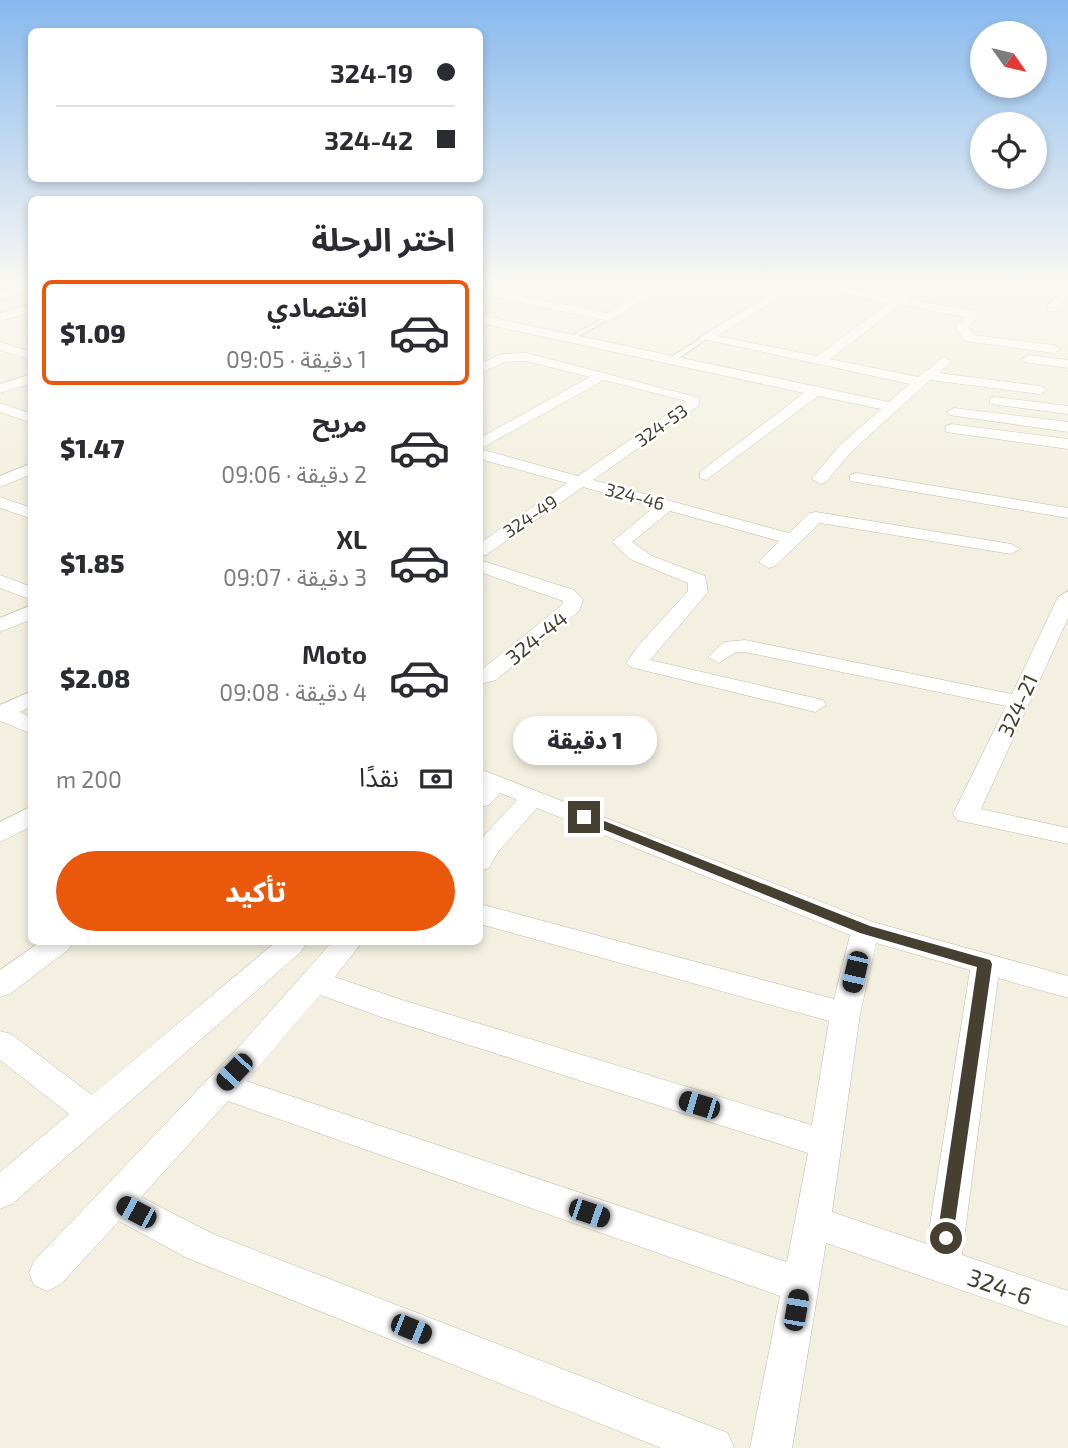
<!DOCTYPE html>
<html lang="ar">
<meta charset="utf-8">
<style>
:root{--surface:#fff;--page:#f7f7f7;--text:#2b2b33;--muted:#7c7c81;--line:#e1e1e2;--accent:#ea580c}
body{margin:0;font-family:"Exo 2","Noto Sans Arabic",sans-serif;background:var(--page);color:var(--text);direction:rtl;height:100vh;display:flex;flex-direction:column;font-size:26px;white-space:nowrap}
*{box-sizing:border-box;margin:0}
p{font-size:23px;color:var(--muted)}
.icon{flex:none;width:38px;height:38px;fill:none;stroke:currentColor;stroke-width:2;stroke-linecap:round;stroke-linejoin:round}
.map{position:relative;flex:1;overflow:hidden;direction:ltr}
.panel{position:absolute;left:28px;top:196px;width:455px;height:749px;display:flex;flex-direction:column;background:var(--surface);border-radius:10px;box-shadow:0 4px 10px #0003;direction:rtl}
.panel>*{flex:none}
.hud{position:absolute;left:28px;top:28px;width:455px;height:154px;border-radius:10px;box-shadow:0 4px 10px #0003;direction:rtl;display:grid;align-content:center;height:154px;padding:0 28px;background:var(--surface)}
.needle{width:46px;rotate:124deg}
.controls{position:absolute;left:970px;top:21px;display:grid;gap:14px}
.controls a{display:grid;place-items:center;width:77px;height:77px;border-radius:50%;background:var(--surface);box-shadow:0 4px 10px #0003;font-size:35px}
.end{position:absolute;width:32px;height:32px;margin:-16px;border:9px solid #454032;background:#fff;box-shadow:0 0 0 4px #fff}
.from{border-radius:50%}
.bubble{position:absolute;height:49px;border-radius:24px;background:var(--surface);box-shadow:0 4px 10px #0003;font-size:23px;font-weight:800;line-height:49px;text-align:center;direction:rtl}
.car{position:absolute;width:21px;height:42px;margin:-21px -10px;border-radius:9px;box-shadow:0 0 5px 2px #0007;background:linear-gradient(#222 24%,#8ab4d8 0 40%,#222 0 76%,#8ab4d8 0 86%,#222 0)}
.hud b{display:flex;align-items:center;gap:24px;height:66px;font-size:26px}
.hud b+b{border-top:2px solid var(--line)}
.hud i{width:18px;height:18px;background:var(--text)}
ul{padding:0;list-style:none}
li{display:flex;align-items:center;gap:21px;height:105px;margin:0 14px 10px;padding:0 14px;border:4px solid transparent;border-radius:10px}
li div{flex:1}
li b{display:block;font-size:26px}
li em{font-style:normal;font-weight:800}
li.selected{border-color:var(--accent)}
li>.icon{width:63px;height:63px;stroke-width:1.5}
h2{padding:0 28px;font-size:32px;line-height:84px}
.pay{display:flex;align-items:center;gap:18px;height:77px;padding:0 28px;font-size:26px}
.pay p{margin-inline-start:auto}
.cta{display:flex;gap:14px;margin-top:auto;padding:14px 28px}
.cta a{flex:1;height:80px;border-radius:42px;background:var(--accent);color:#fff;font-size:28px;font-weight:800;line-height:80px;text-align:center}
.map>svg:first-child{display:block}
.lines{fill:none;stroke-linecap:round;stroke-linejoin:round}
.service-casing{stroke:#bfbaa4;stroke-width:2}
.minor-casing{stroke:#bfbaa4;stroke-width:1}
.service{fill:#fff;fill-rule:evenodd}
.minor{fill:#fff;fill-rule:evenodd}
.route{fill:#454032}
.labels{text-anchor:middle;dominant-baseline:central;stroke-width:5;stroke-linejoin:round;paint-order:stroke}
.far-street-label{font-size:18px;fill:#454032;stroke:#fff}
.street-label{font-size:21px;fill:#454032;stroke:#fff}
.near-street-label{font-size:24px;fill:#454032;stroke:#fff}
</style>
<div class="map">
<svg width="1068" height="1448" viewBox="0 0 1068 1448">
<rect width="100%" height="100%" fill="#f3f0e1"/>
<g class="lines">
<g class="service-casing">
<g id="service">
<path d="M609 315 612 317 611 318 573 339 568 338Z"/>
<path d="M703 337 708 338 673 362 666 360Z"/>
</g>
</g>
<g class="minor-casing">
<g id="minor">
<path d="M25 285H32V291L0 300V292Z"/>
<path d="M656 285H671L609 321 480 294V288L607 313Z"/>
<path d="M785 285H800L717 336 817 356 889 303 803 285H830L896 297 912 285H926L908 299 974 311 979 316 968 327 974 335 1054 345 1061 349 1054 353 965 341 955 327 965 317 901 305 830 359 918 377 944 357 951 361 939 373 1040 386 1047 390 1040 394 930 380 851 452 826 482 820 484 812 479 814 476 839 446 881 409 818 396 706 480 700 478V472L804 393 480 323V315L889 402 910 384 699 338Z"/>
<path d="M1068 287V297L1056 311H1048V305Z"/>
<path d="M32 304V312L0 321V313Z"/>
<path d="M0 342 32 352V360L0 350Z"/>
<path d="M526 353 700 398 698 406 593 480 789 533 810 513 816 512 1011 544 1020 549 1011 554 820 523 775 566 768 568 759 562 779 541 670 511 632 542 652 556 705 576 708 592 650 660 823 700 826 705 815 712 630 667 626 663 639 645 688 591V583L630 559 612 542 654 507 583 487 486 555 480 556V543L567 483 480 459V449L578 476 686 401 604 380 480 449V438L590 377 526 361 505 362 480 373V364L502 354Z"/>
<path d="M1029 355 1068 360V368L1024 362 1022 359Z"/>
<path d="M32 374V383L0 393V384Z"/>
<path d="M995 397 1068 406V414L990 404V398Z"/>
<path d="M0 403 32 414V423L0 412Z"/>
<path d="M954 408 1068 422V432L949 415 947 412Z"/>
<path d="M951 424 1068 439V449L946 432V426Z"/>
<path d="M32 463V474L0 487V476Z"/>
<path d="M856 473 1068 508V518L850 481V475Z"/>
<path d="M0 497 32 508V519L0 508Z"/>
<path d="M480 560 574 590 583 600 579 611 496 680 480 684V671L562 605 563 601 480 572Z"/>
<path d="M0 575 32 587V600L0 588Z"/>
<path d="M1068 591V618L981 809 1068 828V844L966 822 957 820 953 814 1006 706 745 652H736L719 663 708 657 724 642 745 640 1012 694 1058 597Z"/>
<path d="M32 605V619L0 632V618Z"/>
<path d="M32 691V706L20 712 32 718V734L0 721V705Z"/>
<path d="M480 769 873 922 1068 976V998L998 978 962 1255 1068 1291V1327L826 1243 792 1448H750L780 1296 228 1101 141 1197 213 1234 728 1433 734 1448H661L187 1258 119 1221 60 1285 47 1291 34 1285 29 1273 34 1261 236 1050 332 942H362L335 977 402 1000 812 1125 829 1021 480 924V904L834 999 850 935 537 808 498 852 489 868 480 871V840L517 800 500 793 489 805 480 807ZM876 943 970 970 927 1244 832 1212 860 1014ZM320 995 384 1018 808 1153 787 1262 246 1081Z"/>
<path d="M32 806V826L0 842V822Z"/>
<path d="M40 942H73L69 949 10 994 0 997V970Z"/>
<path d="M276 942H303L305 945 301 952 12 1204 0 1209V1172L69 1114 0 1060V1031L11 1034 92 1095Z"/>
</g>
</g>
<use href="#service" class="service"/>
<use href="#minor" class="minor"/>
</g>
<linearGradient id="sky" x2="0" y2="1"><stop stop-color="#87b9ee"/><stop offset="0.58" stop-color="#faf8f2"/><stop offset="1" stop-color="#faf8f2" stop-opacity="0"/></linearGradient>
<rect width="1068" height="488" fill="url(#sky)"/>
<path class="route" d="M580 815H589L870 926 990 960 992 964 952 1244 946 1247 940 1244 937 1238 977 967 860 933 580 820Z"/>
<g class="labels">
<g class="far-street-label">
<text transform="translate(661 425) rotate(-35)">324-53</text>
<text transform="translate(635 496) rotate(15)">324-46</text>
<text transform="translate(530 516) rotate(-34)">324-49</text>
</g>
<g class="street-label">
<text transform="translate(536 637) rotate(-39)">324-44</text>
<text transform="translate(1017 705) rotate(-65)">324-21</text>
</g>
<g class="near-street-label">
<text transform="translate(1000 1286) rotate(19)">324-6</text>
</g>
</g>
</svg>
<div class="controls">
<a><svg class="needle" viewBox="-14 -14 28 28"><path d="M0-13l5 13h-10z" fill="#e53935"/><path d="M0 13l5-13h-10z" fill="#7c7c81"/></svg></a>
<a><svg class="icon" aria-label="locate" viewBox="0 0 24 24"><circle cx="12" cy="12" r="6"/><path d="M12 2v4M12 18v4M2 12h4M18 12h4"/></svg></a>
</div>
<i class="end from" style="left:946px;top:1238px"></i>
<i class="end" style="left:584px;top:817px"></i>
<div class="bubble" style="left:513px;top:716px;width:144px">1 دقيقة</div>
<i class="car" style="left:855px;top:972px;rotate:193deg"></i>
<i class="car" style="left:234px;top:1072px;rotate:223deg"></i>
<i class="car" style="left:699px;top:1105px;rotate:287deg"></i>
<i class="car" style="left:136px;top:1212px;rotate:298deg"></i>
<i class="car" style="left:589px;top:1213px;rotate:109deg"></i>
<i class="car" style="left:796px;top:1310px;rotate:10deg"></i>
<i class="car" style="left:411px;top:1329px;rotate:112deg"></i>
<div class="hud">
<b><i class="from"></i>324-19</b>
<b><i></i>324-42</b>
</div>
<section class="panel">
<h2>اختر الرحلة</h2>
<ul>
<li class="selected"><svg class="icon" aria-label="car" viewBox="0 0 24 24"><path d="M5 17H2v-5l4-1 3-4h7l3 4 3 1v5h-3M9 17h6M6 11h13"/><circle cx="7" cy="17" r="2"/><circle cx="17" cy="17" r="2"/></svg><div><b>اقتصادي</b><p>1 دقيقة · 09:05</p></div><em>$1.09</em></li>
<li><svg class="icon" aria-label="car" viewBox="0 0 24 24"><path d="M5 17H2v-5l4-1 3-4h7l3 4 3 1v5h-3M9 17h6M6 11h13"/><circle cx="7" cy="17" r="2"/><circle cx="17" cy="17" r="2"/></svg><div><b>مريح</b><p>2 دقيقة · 09:06</p></div><em>$1.47</em></li>
<li><svg class="icon" aria-label="car" viewBox="0 0 24 24"><path d="M5 17H2v-5l4-1 3-4h7l3 4 3 1v5h-3M9 17h6M6 11h13"/><circle cx="7" cy="17" r="2"/><circle cx="17" cy="17" r="2"/></svg><div><b>XL</b><p>3 دقيقة · 09:07</p></div><em>$1.85</em></li>
<li><svg class="icon" aria-label="car" viewBox="0 0 24 24"><path d="M5 17H2v-5l4-1 3-4h7l3 4 3 1v5h-3M9 17h6M6 11h13"/><circle cx="7" cy="17" r="2"/><circle cx="17" cy="17" r="2"/></svg><div><b>Moto</b><p>4 دقيقة · 09:08</p></div><em>$2.08</em></li>
</ul>
<div class="pay"><svg class="icon" aria-label="cash" viewBox="0 0 24 24"><path d="M3 7h18v10H3z"/><circle cx="12" cy="12" r="2"/></svg>نقدًا<p>200 m</p></div>
<div class="cta"><a>تأكيد</a></div>
</section>
</div>
